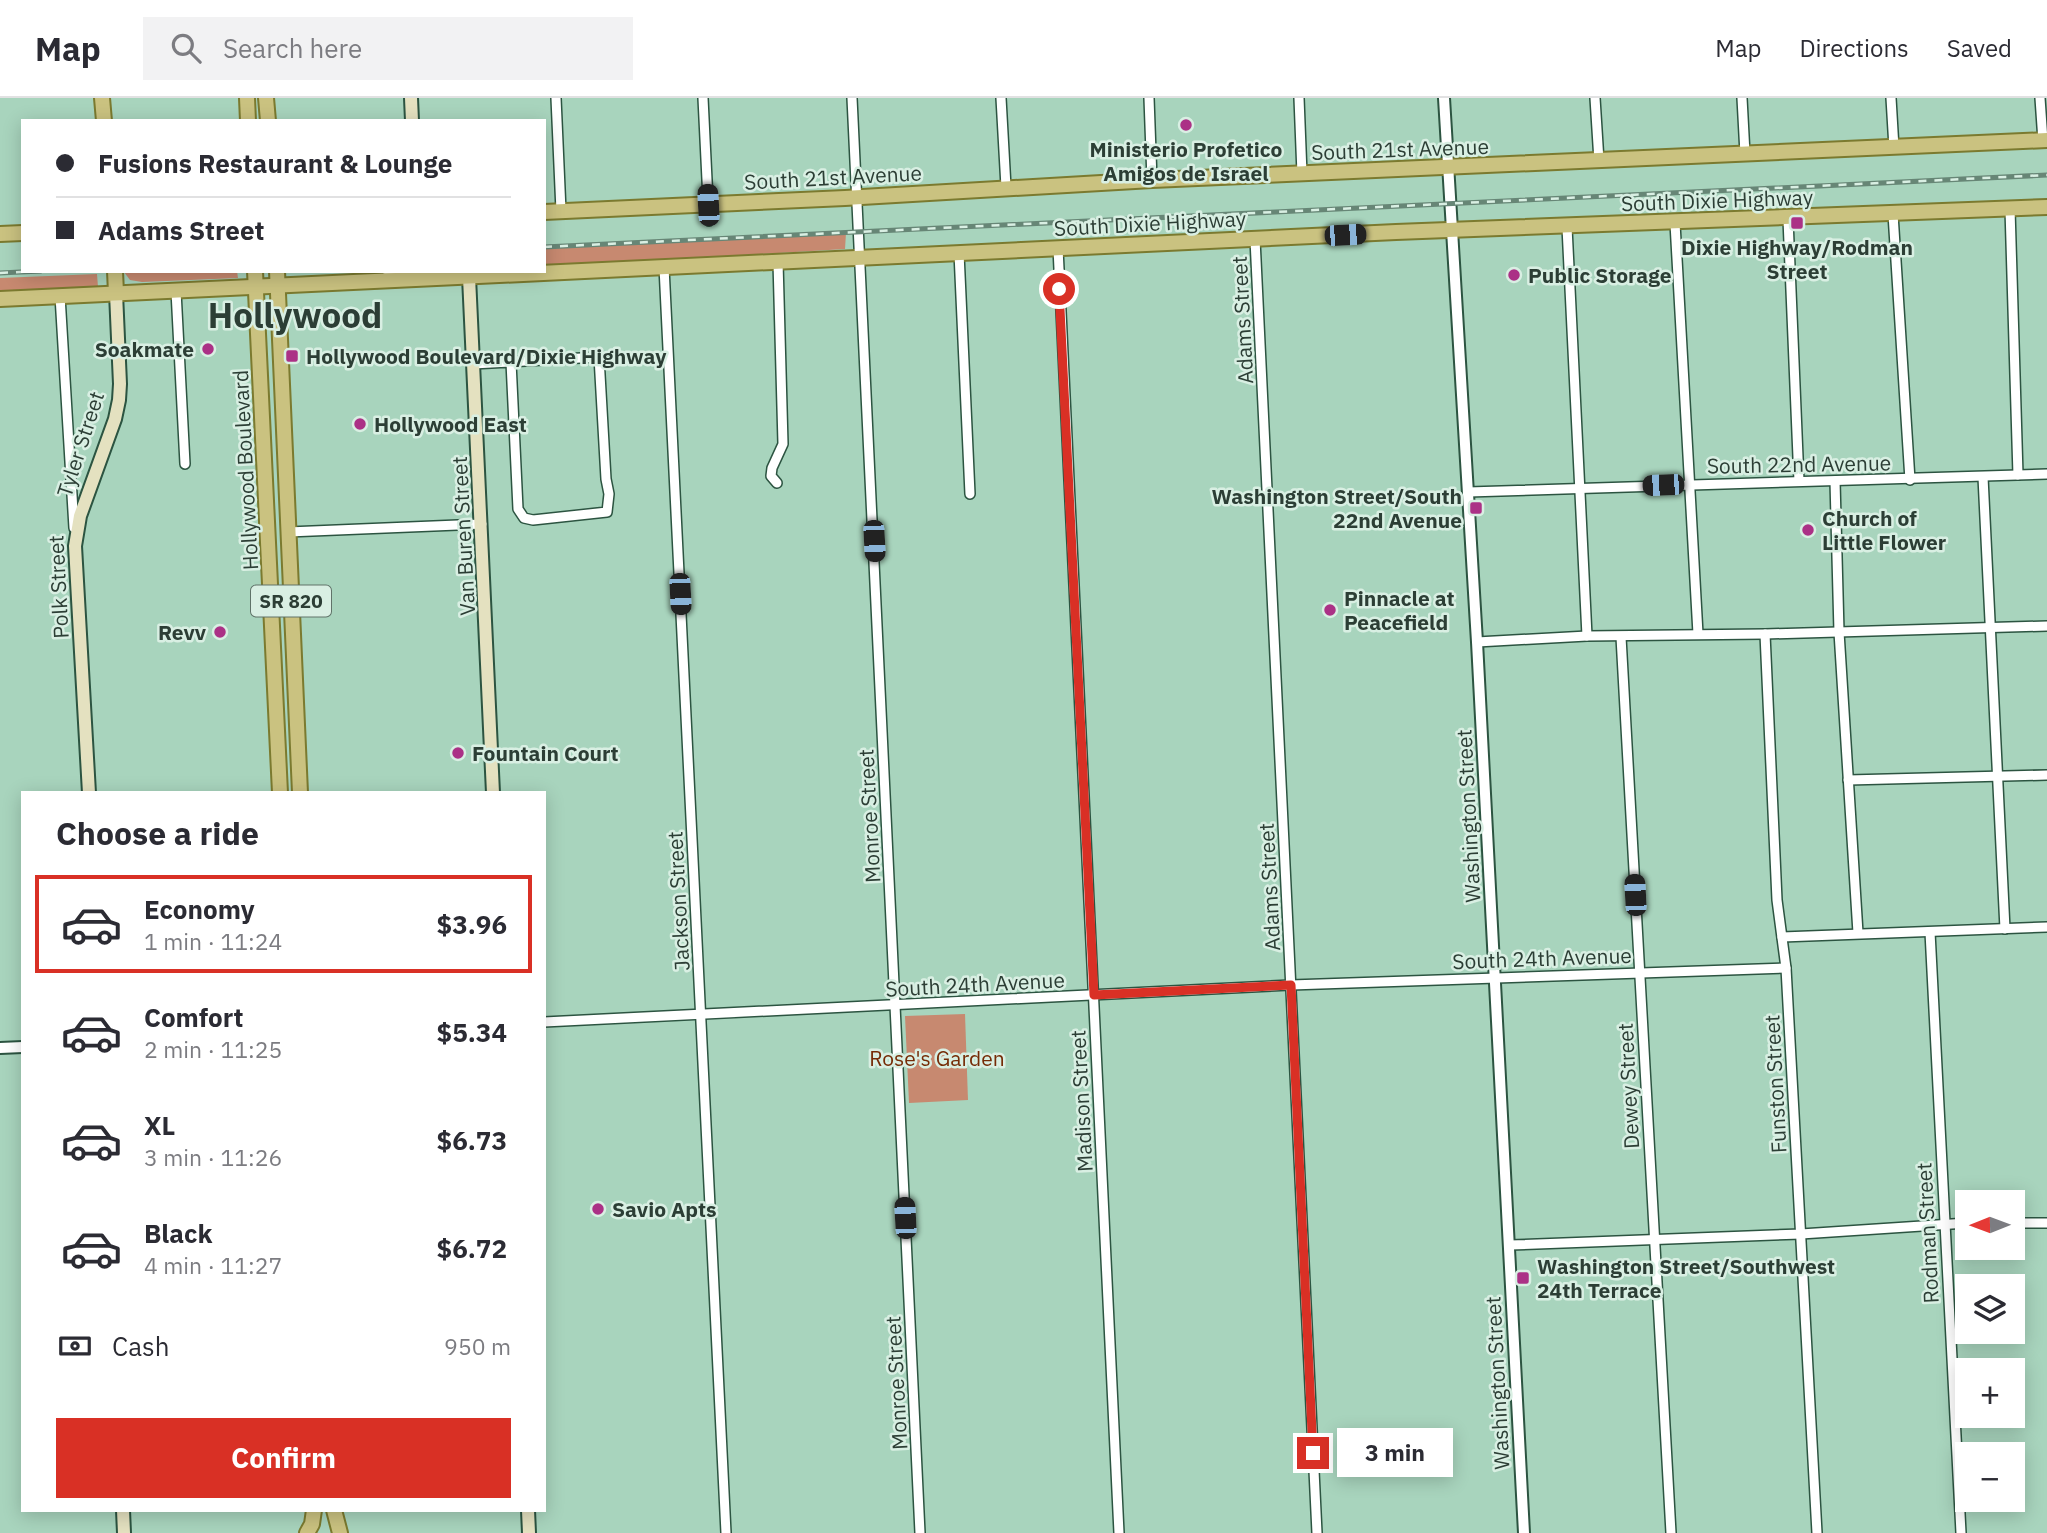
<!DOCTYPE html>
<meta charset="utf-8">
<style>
:root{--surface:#fff;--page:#f2f2f3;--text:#2b2b33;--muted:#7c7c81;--line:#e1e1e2;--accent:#d93025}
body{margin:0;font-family:"IBM Plex Sans",sans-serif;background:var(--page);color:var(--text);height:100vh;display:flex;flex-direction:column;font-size:26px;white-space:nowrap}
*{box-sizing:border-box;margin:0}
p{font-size:23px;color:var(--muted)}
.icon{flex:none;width:38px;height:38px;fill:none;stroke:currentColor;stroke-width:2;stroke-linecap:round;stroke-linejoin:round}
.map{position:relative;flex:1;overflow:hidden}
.panel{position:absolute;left:21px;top:693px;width:525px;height:721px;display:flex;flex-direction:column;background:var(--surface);border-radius:0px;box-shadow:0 4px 18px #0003}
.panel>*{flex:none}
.hud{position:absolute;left:21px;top:21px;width:525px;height:154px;border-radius:0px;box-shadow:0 4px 18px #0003;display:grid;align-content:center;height:154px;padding:0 35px;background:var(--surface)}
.needle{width:46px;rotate:269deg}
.tools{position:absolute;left:1955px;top:1092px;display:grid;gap:14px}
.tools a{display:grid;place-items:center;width:70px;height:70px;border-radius:0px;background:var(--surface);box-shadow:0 4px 18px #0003;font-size:35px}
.end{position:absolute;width:32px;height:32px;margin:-16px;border:9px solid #d93025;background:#fff;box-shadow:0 0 0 4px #fff}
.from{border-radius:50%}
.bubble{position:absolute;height:49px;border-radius:0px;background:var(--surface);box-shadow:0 4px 18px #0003;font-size:23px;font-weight:800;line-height:49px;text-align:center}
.car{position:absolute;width:21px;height:42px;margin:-21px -10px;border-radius:9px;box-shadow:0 0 5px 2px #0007;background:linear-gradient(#222 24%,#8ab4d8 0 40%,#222 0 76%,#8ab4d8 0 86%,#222 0)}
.hud b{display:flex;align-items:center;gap:24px;height:66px;font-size:26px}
.hud b+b{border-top:2px solid var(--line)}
.hud i{width:18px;height:18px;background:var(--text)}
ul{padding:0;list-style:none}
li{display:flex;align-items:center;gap:21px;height:98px;margin:0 14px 10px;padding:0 21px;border:4px solid transparent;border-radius:0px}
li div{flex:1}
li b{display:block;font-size:26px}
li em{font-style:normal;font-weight:800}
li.active{border-color:var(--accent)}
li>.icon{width:63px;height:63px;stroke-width:1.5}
h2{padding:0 35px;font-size:32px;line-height:84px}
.pay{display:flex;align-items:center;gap:18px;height:77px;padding:0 35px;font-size:26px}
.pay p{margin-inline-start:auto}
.action{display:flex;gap:14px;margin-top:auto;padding:14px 35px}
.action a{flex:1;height:80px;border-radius:0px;background:var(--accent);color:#fff;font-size:28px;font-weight:800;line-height:80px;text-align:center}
header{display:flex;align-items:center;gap:42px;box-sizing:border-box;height:98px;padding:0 35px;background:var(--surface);border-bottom:2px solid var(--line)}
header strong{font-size:33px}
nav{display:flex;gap:38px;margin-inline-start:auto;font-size:24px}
.search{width:490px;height:63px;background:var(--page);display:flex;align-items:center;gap:18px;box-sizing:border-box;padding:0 24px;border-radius:0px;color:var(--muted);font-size:26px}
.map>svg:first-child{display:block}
.green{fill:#c78970}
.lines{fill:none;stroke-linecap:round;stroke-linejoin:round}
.minor-casing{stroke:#2c5441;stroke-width:12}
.tertiary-casing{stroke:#2c5441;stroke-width:14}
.secondary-casing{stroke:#2c5441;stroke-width:16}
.primary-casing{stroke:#7b7a2f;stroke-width:18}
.minor{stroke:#fff;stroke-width:9}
.tertiary{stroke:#fff;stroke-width:10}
.secondary{stroke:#e4e1c0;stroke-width:12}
.primary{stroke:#cac280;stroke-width:14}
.rail-casing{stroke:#678676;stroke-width:5}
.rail{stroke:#d9efe3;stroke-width:2.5;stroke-dasharray:8;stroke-linecap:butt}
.route{stroke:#d93025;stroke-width:9}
.poi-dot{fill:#ab3186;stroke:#d9efe3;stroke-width:2.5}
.labels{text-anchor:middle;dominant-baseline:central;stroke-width:5;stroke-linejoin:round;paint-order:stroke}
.shield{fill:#d9efe3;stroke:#607369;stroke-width:2}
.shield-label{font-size:19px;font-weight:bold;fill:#2c3e35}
.poi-label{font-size:21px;font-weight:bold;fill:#2c3e35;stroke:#d9efe3;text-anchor:start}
.street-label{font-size:21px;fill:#2c3e35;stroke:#d9efe3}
.park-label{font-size:21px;fill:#752c07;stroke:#d9efe3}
.town-label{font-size:35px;font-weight:bold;fill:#2c3e35;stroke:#d9efe3}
</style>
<header>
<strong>Map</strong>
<div class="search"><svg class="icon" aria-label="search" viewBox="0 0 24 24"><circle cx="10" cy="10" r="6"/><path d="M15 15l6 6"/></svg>Search here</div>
<nav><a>Map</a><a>Directions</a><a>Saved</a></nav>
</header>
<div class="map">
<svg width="2047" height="1435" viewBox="0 0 2047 1435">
<rect width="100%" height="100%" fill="#a8d4bd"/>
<g class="green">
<path d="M846 135 845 151 544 169V149Z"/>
<path d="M237 173 238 180 142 184 130 182 124 174Z"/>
<path d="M97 176 98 189 0 194V180Z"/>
<path d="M965 916 968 1002 909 1005 905 918Z"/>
</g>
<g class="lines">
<g class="minor-casing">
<g id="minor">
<path d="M556 0 561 113"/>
<path d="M703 0 709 123"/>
<path d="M852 0 920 1435"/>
<path d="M1001 0 1006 89"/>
<path d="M1149 0 1152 82"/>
<path d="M1299 0 1302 76"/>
<path d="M1595 0 1599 63"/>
<path d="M1742 0 1745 56"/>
<path d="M1891 0 1894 50"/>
<path d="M2040 0 2043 43"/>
<path d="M2010 111 2018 377"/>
<path d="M1893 116 1910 382"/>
<path d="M1788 121 1799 383"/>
<path d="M1675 125 1698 536"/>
<path d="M1567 129 1587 538"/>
<path d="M1255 141 1317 1435"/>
<path d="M1058 150 1119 1435"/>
<path d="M959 155 970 396"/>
<path d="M664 169 726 1435"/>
<path d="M176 193 185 366"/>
<path d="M60 198 74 430"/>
<path d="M473 266 599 259 606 381 609 396 607 414 533 422 524 420 518 411 511 264"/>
<path d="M1983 379 2005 831"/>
<path d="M1835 383 1839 534 1858 835"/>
<path d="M777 385 771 378 772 370 783 346 778 164"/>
<path d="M1468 394 2047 376"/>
<path d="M288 434 482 426"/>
<path d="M1765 536 1777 802 1786 870 1817 1435"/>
<path d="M1621 539 1671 1435"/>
<path d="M1477 544 1587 538 1765 536 2047 528"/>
<path d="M1848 682 2047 677"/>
<path d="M1930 834 1961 1435"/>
<path d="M1782 839 2047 829"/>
<path d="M544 924 1291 887 1786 870"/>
<path d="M2012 1125H2047"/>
<path d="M1510 1147 1801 1136 1967 1125"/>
</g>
</g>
<g class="tertiary-casing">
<g id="tertiary">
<path d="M1444 0 1477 544 1524 1435"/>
<path d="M0 950 23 949"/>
</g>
</g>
<g class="secondary-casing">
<g id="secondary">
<path d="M411 0 412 23"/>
<path d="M461 176 469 179 493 695"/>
<path d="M386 181 405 173"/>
<path d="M89 695 75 448 80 418 115 321 119 302 120 286 116 195"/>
<path d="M123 1412 124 1435"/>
<path d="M528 1412 529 1435"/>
</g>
</g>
<g class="primary-casing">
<g id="primary">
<path d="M102 0 104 23"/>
<path d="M247 0 248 23"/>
<path d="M266 0 268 23"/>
<path d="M544 114 845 100 1152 82 2047 42"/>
<path d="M0 136 23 135"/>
<path d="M115 173 116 195"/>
<path d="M255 173 280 695"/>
<path d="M277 173 300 695"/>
<path d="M0 201 1396 134 2047 109"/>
<path d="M334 1412 340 1435"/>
<path d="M307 1435 312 1426 314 1412"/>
</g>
</g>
<use href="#minor" class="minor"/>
<use href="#tertiary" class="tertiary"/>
<use href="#secondary" class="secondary"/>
<use href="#primary" class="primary"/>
<g class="rail-casing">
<g id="rail">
<path d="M544 149 2047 77"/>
<path d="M0 175 41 173"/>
</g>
</g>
<use href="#rail" class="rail"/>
</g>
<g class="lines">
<path class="route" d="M1059 191 1094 897 1291 887 1313 1355"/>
</g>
<g class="poi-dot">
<circle cx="1186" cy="27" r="7"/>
<rect x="1790" y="118" width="14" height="14" rx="3.5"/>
<circle cx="1514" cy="177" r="7"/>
<circle cx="208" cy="251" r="7"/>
<rect x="285" y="251" width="14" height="14" rx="3.5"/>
<circle cx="360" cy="326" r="7"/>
<rect x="1469" y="403" width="14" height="14" rx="3.5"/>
<circle cx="1808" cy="432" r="7"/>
<circle cx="1330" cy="512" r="7"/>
<circle cx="220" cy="534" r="7"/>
<circle cx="458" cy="655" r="7"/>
<circle cx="598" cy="1111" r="7"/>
<rect x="1516" y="1173" width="14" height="14" rx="3.5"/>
</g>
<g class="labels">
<rect class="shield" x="251" y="487.5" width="80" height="31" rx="5"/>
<g class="shield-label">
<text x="291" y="503">SR 820</text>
</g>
<g class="poi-label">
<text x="1186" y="51" text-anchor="middle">Ministerio Profetico<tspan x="1186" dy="24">Amigos de Israel</tspan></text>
<text x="1797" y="149" text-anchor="middle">Dixie Highway/Rodman<tspan x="1797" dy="24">Street</tspan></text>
<text x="1528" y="177">Public Storage</text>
<text x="194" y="251" text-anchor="end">Soakmate</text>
<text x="306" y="258">Hollywood Boulevard/Dixie Highway</text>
<text x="374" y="326">Hollywood East</text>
<text x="1462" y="398" text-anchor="end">Washington Street/South<tspan x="1462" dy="24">22nd Avenue</tspan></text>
<text x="1822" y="420">Church of<tspan x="1822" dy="24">Little Flower</tspan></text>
<text x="1344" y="500">Pinnacle at<tspan x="1344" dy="24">Peacefield</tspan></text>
<text x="206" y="534" text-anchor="end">Revv</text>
<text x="472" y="655">Fountain Court</text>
<text x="612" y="1111">Savio Apts</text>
<text x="1537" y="1168">Washington Street/Southwest<tspan x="1537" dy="24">24th Terrace</tspan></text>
</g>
<g class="street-label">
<text transform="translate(1400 51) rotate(-2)">South 21st Avenue</text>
<text transform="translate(833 79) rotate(-3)">South 21st Avenue</text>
<text transform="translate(1717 102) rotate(-2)">South Dixie Highway</text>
<text transform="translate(1150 125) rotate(-3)">South Dixie Highway</text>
<text transform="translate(1242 222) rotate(-93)">Adams Street</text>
<text transform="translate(80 346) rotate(-72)">Tyler Street</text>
<text transform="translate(1799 366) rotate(-1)">South 22nd Avenue</text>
<text transform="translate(245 372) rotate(-93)">Hollywood Boulevard</text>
<text transform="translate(463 438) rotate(-93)">Van Buren Street</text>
<text transform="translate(58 489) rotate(-93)">Polk Street</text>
<text transform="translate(869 718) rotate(-93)">Monroe Street</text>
<text transform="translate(1468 718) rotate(-93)">Washington Street</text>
<text transform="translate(1269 789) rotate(-93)">Adams Street</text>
<text transform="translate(678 803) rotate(-93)">Jackson Street</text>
<text transform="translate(1542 860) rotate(-2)">South 24th Avenue</text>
<text transform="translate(975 886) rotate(-3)">South 24th Avenue</text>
<text transform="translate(1775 986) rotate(-93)">Funston Street</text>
<text transform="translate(1628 988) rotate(-93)">Dewey Street</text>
<text transform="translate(1081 1003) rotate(-93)">Madison Street</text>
<text transform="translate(1927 1135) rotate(-93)">Rodman Street</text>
<text transform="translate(896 1285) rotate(-93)">Monroe Street</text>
<text transform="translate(1497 1285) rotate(-93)">Washington Street</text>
</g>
<g class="park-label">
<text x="937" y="960">Rose's Garden</text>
</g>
<g class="town-label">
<text x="295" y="217">Hollywood</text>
</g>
</g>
</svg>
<div class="tools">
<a><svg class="needle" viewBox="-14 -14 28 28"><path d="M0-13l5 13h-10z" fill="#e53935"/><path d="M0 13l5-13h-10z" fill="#7c7c81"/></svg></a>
<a><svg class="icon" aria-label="layers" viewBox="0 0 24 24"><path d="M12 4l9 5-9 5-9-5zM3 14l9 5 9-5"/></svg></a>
<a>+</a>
<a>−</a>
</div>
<i class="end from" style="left:1059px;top:191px"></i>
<i class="end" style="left:1313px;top:1355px"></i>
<div class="bubble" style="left:1337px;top:1330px;width:116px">3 min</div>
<i class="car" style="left:708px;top:107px;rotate:357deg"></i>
<i class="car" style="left:1345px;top:137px;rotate:87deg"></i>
<i class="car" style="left:1663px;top:387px;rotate:268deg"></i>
<i class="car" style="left:874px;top:443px;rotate:177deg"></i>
<i class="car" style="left:680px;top:496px;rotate:177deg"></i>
<i class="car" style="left:1635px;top:797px;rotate:357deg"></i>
<i class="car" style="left:905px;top:1120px;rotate:357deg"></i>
<div class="hud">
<b><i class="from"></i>Fusions Restaurant &amp; Lounge</b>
<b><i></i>Adams Street</b>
</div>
<section class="panel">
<h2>Choose a ride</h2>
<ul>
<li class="active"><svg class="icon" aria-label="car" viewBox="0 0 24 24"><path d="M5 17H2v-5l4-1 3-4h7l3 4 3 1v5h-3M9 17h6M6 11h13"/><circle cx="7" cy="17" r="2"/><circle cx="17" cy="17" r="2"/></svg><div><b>Economy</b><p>1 min · 11:24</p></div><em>$3.96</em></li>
<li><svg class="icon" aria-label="car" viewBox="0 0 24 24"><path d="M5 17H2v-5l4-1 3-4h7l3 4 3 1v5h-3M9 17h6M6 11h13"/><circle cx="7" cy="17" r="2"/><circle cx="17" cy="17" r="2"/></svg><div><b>Comfort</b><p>2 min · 11:25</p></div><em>$5.34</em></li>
<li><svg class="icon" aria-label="car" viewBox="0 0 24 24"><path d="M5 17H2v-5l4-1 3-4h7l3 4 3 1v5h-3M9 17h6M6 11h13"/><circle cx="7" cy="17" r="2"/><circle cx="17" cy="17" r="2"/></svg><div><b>XL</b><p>3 min · 11:26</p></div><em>$6.73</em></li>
<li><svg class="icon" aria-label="car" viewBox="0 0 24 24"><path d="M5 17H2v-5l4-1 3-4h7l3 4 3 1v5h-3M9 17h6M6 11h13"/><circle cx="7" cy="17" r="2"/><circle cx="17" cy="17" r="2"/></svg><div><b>Black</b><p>4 min · 11:27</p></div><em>$6.72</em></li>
</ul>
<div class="pay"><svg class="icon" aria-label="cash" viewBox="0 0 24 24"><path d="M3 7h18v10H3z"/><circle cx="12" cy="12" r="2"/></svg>Cash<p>950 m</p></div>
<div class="action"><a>Confirm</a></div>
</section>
</div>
